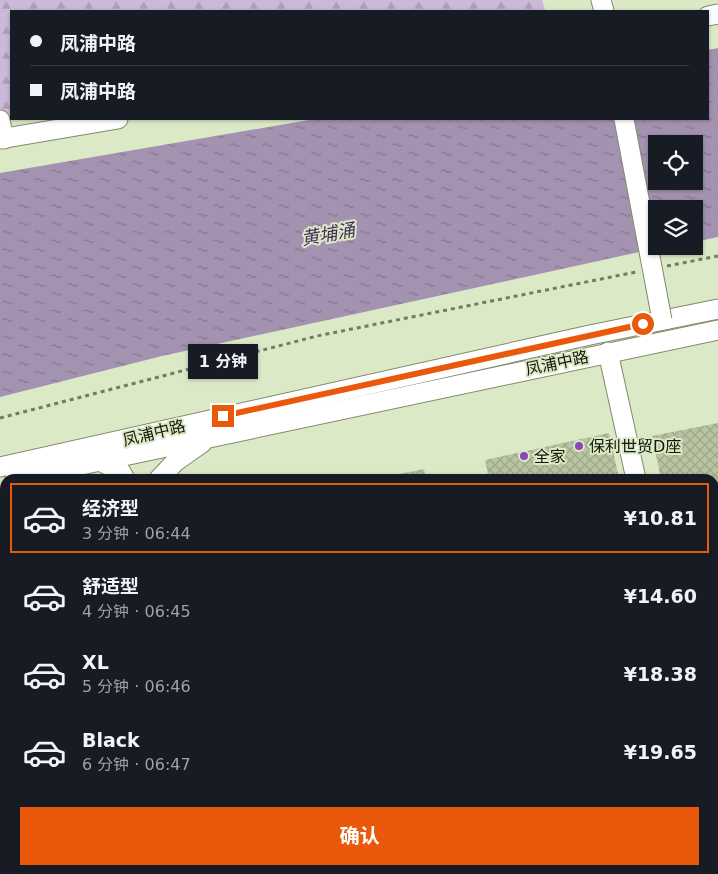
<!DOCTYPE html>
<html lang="zh">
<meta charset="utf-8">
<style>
:root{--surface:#171b24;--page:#20242c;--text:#f1f3f6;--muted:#9ea1a6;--line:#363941;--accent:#ea580c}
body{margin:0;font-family:"DejaVu Sans","Noto Sans SC",sans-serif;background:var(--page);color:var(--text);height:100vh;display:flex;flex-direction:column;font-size:19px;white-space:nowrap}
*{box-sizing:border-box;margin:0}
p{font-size:16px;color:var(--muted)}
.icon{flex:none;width:28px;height:28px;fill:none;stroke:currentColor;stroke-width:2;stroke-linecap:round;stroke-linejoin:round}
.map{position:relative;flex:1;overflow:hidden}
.details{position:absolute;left:0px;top:474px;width:719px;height:401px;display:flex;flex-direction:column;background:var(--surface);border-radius:15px 15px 0 0;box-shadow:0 1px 4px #0004}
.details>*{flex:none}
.hud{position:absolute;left:10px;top:10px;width:699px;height:110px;border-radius:0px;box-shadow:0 1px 4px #0004;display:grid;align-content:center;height:110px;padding:0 20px;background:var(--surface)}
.fabs{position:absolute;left:648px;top:135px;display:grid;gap:10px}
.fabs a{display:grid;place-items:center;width:55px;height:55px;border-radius:0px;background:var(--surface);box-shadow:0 1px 4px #0004;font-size:25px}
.end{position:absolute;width:22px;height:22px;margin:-11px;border:6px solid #ea580c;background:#fff;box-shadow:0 0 0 2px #fff}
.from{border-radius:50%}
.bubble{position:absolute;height:35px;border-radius:0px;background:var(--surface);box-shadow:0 1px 4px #0004;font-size:16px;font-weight:700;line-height:35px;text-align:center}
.hud b{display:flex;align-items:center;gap:18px;height:48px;font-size:19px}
.hud b+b{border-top:1px solid var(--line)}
.hud i{width:12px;height:12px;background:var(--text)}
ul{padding:9px 0 0;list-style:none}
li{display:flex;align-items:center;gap:15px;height:70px;margin:0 10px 8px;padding:0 10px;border:2px solid transparent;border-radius:0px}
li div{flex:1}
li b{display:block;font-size:19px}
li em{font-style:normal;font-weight:700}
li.active{border-color:var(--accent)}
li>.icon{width:45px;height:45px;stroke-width:1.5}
.button{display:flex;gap:10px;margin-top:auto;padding:10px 20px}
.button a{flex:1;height:58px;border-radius:0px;background:var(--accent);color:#fff;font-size:20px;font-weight:700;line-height:58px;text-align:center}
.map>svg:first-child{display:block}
.forest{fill:url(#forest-firs)}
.water{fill:url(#water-ripples);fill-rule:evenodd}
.building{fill:url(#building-cross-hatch)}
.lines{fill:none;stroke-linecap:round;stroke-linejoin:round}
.minor-casing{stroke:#808a6b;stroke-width:21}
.path{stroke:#727b64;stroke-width:3;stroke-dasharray:4 4;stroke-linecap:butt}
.minor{stroke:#fff;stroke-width:19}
.minor-bridge-casing{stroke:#808a6b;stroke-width:21;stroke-linecap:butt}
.minor-bridge{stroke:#fff;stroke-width:19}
.route{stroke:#ea580c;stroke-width:6}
.poi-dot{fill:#8c44b7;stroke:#dce9c6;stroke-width:2}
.labels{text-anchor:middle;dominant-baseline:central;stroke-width:4;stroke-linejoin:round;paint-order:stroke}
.street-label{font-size:16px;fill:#13170b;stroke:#dce9c6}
.poi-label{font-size:16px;fill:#13170b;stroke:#dce9c6;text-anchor:start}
.water-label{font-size:18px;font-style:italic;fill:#472d59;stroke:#dce9c6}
</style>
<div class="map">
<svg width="718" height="874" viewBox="0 0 718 874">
<defs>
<pattern id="forest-firs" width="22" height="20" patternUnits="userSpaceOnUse" patternTransform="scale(1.25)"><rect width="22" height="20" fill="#cbb9d9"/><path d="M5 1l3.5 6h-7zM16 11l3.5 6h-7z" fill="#ad9eb9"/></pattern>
<pattern id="water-ripples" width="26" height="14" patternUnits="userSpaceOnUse" patternTransform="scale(1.25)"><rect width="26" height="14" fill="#a492b1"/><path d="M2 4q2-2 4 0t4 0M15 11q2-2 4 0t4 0" fill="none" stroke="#84768e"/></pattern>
<pattern id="building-cross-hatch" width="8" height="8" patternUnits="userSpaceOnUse" patternTransform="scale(1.25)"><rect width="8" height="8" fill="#b8c4a1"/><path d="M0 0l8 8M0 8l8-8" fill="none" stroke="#9da889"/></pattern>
</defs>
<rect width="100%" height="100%" fill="#dce9c6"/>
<path class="forest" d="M0 0H542L545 10 11 11V117L0 119Z"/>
<path class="water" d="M718 48V237L694 242V209H656V246H667L162 356 0 397V173L315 119H708V50ZM656 144H694V181H656Z"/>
<g class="building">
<path d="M718 423V565L714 566V479H661L652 436Z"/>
<path d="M609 433 619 478 489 479 485 460Z"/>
<path d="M424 469 426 479H380V478Z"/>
<path d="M5 526V577H4L0 560V527Z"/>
<path d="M714 611H718V874H715L714 865Z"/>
<path d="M327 870H491L492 874H328Z"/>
</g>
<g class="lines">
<g class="minor-casing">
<g id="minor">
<path d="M601 0 604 11"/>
<path d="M708 16 718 14"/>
<path d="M0 120 4 139"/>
<path d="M0 139 118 119"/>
<path d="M608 352 636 479"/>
<path d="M98 460 121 472 125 479"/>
<path d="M0 467 590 335 718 309"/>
<path d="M15 479 718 330"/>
<path d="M159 479 175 462 202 443"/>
<path d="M714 588 718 587"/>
<path d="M184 870 185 874"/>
<path d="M226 870 227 874"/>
<path d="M647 870 648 874"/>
<path d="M698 870 699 874"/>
<path d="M278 874 298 870"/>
</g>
</g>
<g class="path">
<path d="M667 266 718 256"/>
<path d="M0 418 317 336 636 272"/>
</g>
<use href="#minor" class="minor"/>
<g class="minor-bridge-casing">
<path id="minor-bridge" d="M624 119 662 320"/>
</g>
<use href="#minor-bridge" class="minor-bridge"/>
</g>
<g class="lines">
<path class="route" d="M223 416 643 324"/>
</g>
<g class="poi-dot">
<circle cx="579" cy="446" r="5"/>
<circle cx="524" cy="456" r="5"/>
</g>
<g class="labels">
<g class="street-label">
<text transform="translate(557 363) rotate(-12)">凤浦中路</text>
<text transform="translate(154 433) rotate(-14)">凤浦中路</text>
</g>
<g class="poi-label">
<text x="589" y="446">保利世贸D座</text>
<text x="534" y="456">全家</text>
</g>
<g class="water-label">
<text transform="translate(328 234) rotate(-10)">黄埔涌</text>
</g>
</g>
</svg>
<div class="fabs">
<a><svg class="icon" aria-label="locate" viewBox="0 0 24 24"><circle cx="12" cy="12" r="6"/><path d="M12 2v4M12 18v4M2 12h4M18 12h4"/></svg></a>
<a><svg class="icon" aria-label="layers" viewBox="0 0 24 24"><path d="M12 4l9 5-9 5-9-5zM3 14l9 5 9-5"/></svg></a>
</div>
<i class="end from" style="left:643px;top:324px"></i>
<i class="end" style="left:223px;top:416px"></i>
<div class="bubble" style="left:188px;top:344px;width:70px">1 分钟</div>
<div class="hud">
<b><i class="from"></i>凤浦中路</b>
<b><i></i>凤浦中路</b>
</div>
<section class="details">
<ul>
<li class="active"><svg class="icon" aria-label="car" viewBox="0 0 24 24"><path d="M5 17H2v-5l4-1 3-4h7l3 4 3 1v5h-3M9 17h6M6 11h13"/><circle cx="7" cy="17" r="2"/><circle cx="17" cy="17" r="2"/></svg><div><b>经济型</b><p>3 分钟 · 06:44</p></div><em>¥10.81</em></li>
<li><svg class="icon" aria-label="car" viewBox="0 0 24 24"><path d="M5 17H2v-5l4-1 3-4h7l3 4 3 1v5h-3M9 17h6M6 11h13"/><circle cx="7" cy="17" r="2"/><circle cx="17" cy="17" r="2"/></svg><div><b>舒适型</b><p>4 分钟 · 06:45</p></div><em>¥14.60</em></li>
<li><svg class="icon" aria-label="car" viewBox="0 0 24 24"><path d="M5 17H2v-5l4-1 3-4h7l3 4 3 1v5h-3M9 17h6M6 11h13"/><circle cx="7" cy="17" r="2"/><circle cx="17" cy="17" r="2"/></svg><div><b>XL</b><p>5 分钟 · 06:46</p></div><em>¥18.38</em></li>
<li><svg class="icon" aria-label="car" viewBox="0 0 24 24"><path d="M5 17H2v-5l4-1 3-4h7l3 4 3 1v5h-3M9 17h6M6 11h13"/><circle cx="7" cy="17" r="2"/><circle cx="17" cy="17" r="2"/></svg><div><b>Black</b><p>6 分钟 · 06:47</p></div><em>¥19.65</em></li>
</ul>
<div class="button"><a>确认</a></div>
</section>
</div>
